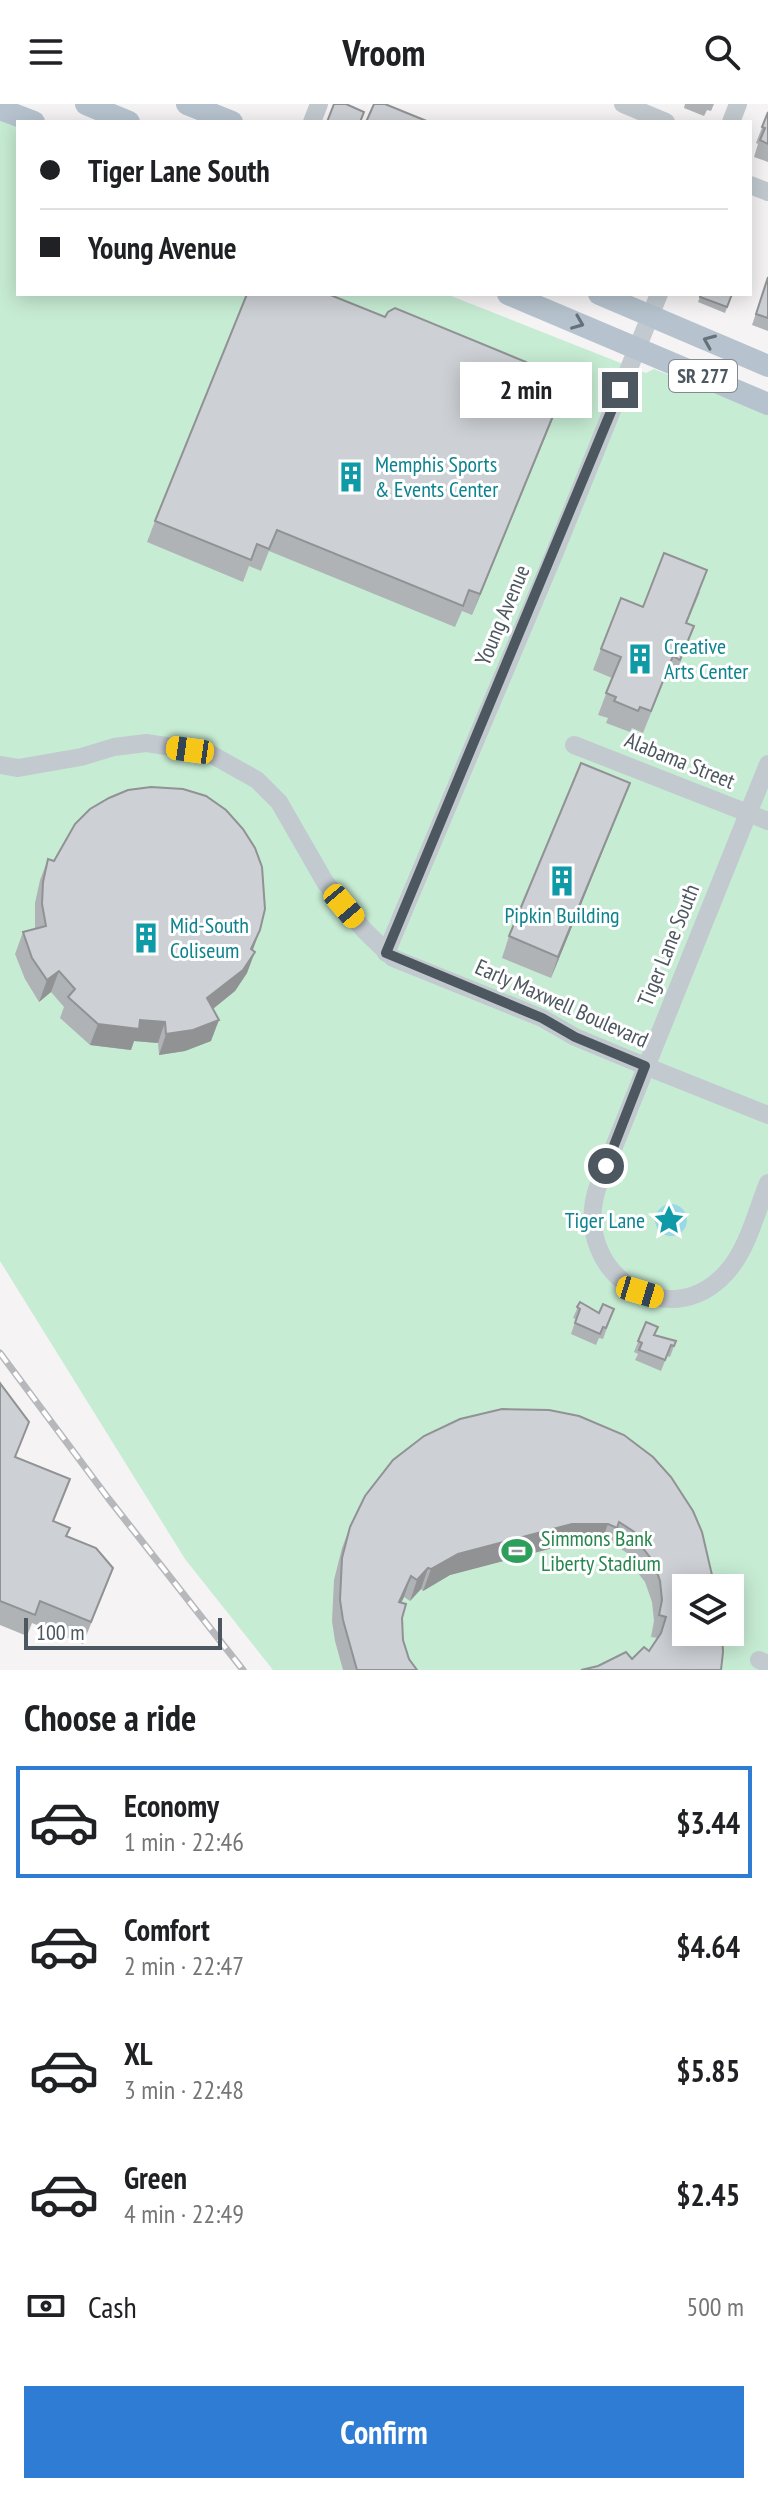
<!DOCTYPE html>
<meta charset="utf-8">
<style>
:root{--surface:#fff;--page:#f6f6f6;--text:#202124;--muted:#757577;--line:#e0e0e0;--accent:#2e7cd4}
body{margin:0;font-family:"PT Sans Narrow",sans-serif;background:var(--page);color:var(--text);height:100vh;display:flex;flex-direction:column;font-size:30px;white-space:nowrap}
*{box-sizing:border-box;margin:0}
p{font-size:26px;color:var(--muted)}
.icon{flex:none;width:44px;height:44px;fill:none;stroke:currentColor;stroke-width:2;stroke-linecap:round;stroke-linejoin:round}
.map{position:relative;height:1566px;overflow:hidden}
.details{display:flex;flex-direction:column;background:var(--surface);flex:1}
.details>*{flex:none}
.guide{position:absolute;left:16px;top:16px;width:736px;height:176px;border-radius:0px;box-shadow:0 4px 20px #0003;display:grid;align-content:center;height:176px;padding:0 24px;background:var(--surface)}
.tools{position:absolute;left:672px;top:1470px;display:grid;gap:16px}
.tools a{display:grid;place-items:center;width:72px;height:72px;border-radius:0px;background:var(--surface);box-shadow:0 4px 20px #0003;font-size:40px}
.scale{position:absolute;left:24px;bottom:20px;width:198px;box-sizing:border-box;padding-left:8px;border:4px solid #4c575f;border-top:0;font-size:22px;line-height:28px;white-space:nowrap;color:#4c575f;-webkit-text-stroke:6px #fff;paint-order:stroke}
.end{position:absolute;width:36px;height:36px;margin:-18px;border:10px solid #4c575f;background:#fff;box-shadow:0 0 0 4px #fff}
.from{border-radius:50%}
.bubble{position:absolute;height:56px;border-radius:0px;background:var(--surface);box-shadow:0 4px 20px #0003;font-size:26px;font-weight:800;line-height:56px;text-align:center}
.car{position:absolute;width:24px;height:48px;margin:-24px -12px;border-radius:10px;box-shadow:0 0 6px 2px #0007;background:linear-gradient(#f5c518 24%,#345 0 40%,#f5c518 0 76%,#345 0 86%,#f5c518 0)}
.guide b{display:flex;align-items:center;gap:28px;height:76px;font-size:30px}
.guide b+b{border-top:2px solid var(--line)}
.guide i{width:20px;height:20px;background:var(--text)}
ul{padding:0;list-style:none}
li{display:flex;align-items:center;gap:24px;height:112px;margin:0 16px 12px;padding:0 8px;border:4px solid transparent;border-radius:0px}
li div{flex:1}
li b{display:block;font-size:30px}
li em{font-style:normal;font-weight:800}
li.on{border-color:var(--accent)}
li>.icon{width:72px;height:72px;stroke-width:1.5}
h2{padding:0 24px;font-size:36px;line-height:96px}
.pay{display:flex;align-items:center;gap:20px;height:88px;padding:0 24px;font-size:30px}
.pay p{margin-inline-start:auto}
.button{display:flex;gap:16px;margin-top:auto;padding:16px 24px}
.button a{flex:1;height:92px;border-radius:0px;background:var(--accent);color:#fff;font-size:32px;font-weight:800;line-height:92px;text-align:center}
header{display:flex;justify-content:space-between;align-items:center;height:104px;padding:0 24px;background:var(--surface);font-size:36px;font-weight:800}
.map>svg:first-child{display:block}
.green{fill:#c7ecd4;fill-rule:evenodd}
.water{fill:#99d8e5}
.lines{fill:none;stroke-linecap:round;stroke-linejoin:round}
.minor{stroke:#c2cad0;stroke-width:18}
.major{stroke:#b6c3ce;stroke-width:22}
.rail-casing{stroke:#b6b8bc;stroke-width:7}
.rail{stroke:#fff;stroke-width:4;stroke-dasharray:12;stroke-linecap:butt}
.wall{fill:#b0b3b6}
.shaded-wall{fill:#909294}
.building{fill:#cdd0d4;stroke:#909294;stroke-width:2}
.oneway{stroke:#66727b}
.route{stroke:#4c575f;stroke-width:10}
.labels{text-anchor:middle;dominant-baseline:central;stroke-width:6;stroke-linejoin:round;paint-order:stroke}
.shield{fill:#fff;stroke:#82898f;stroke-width:2}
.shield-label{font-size:20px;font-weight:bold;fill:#4c575f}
.culture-label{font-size:22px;fill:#0d838f;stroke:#fff;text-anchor:start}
.street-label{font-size:22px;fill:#4c575f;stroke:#fff}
.leisure-label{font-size:22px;fill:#27864d;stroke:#fff;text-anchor:start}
</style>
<header><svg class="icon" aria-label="menu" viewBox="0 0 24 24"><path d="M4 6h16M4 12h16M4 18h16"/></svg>Vroom<svg class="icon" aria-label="search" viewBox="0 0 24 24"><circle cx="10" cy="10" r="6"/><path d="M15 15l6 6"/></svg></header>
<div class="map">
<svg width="768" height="1566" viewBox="0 0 768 1566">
<rect width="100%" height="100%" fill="#f5f3f3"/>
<path class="green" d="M0 14 18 21V190H446L646 269 654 265 768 311V1566H273L185 1455 0 1157ZM686 1484H730V1528H686Z"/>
<circle class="water" cx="671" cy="1116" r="16"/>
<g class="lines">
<g class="minor">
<path d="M623 0 666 18"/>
<path d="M312 18 319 0"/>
<path d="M731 18 738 0"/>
<path d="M750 81 768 88"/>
<path d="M574 641 768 717"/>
<path d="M768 660 597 1085C571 1169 668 1233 726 1169 748 1145 756 1108 768 1079"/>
<path d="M0 661 18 664 81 653 114 643 146 639 207 648 257 676 279 698 325 778 364 826 393 854 542 914 575 933 645 962 768 1011"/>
<path d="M386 849 555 448 659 190"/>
<path d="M759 1556 768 1560"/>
</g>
<g class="major">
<path d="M86 0 129 18"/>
<path d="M187 0 232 18"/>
<path d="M0 5 34 18"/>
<path d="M508 190 768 300"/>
<path d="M599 190 768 262"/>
</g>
<g class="rail-casing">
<path id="rail" d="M0 1249 108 1394 243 1566"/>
</g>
<use href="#rail" class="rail"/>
</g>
<g class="wall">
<path d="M685 0H714L711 7 707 6 704 12 684 4Z"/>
<path d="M768 8V58L754 53 758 40 756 39Z"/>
<path d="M768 173V227L752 221Z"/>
<path d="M701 190H732L725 209 698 198Z"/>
<path d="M522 268 564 285 472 511 462 507 455 523 269 447 261 467 249 462 243 478 147 438 155 417Z"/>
<path d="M700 488 687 519 686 543 673 577 665 574 643 629 632 624 630 628 606 619 608 614 598 611 612 574 593 566 601 545 643 503Z"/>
<path d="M630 679 551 874 502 854 509 832Z"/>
<path d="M48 755 260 826 253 846 247 869 235 887 213 905 211 937 185 947 159 951 158 939 134 937 131 946 90 941 60 914 64 903 51 888 39 898 25 875 15 850 23 828 35 825V799L40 776Z"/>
<path d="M580 1198 599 1209 614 1205 603 1235 599 1234 596 1241 571 1230 576 1215 573 1214Z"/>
<path d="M646 1218 655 1231 676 1237 670 1253 667 1252 661 1267 635 1256 638 1250 634 1248Z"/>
<path d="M0 1279 16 1353 53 1417 67 1432 113 1464 83 1540 32 1519 27 1532 0 1521Z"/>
<path d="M579 1312 721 1566 632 1555 649 1547 658 1534 651 1533 654 1517 652 1498 645 1478 630 1459 633 1453 612 1439 609 1445 600 1441H564L450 1471 423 1487 421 1485 410 1497 404 1493 401 1499 403 1536 409 1555 417 1566H343L335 1537 332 1517 334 1476 342 1444 350 1423Z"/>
</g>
<g class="shaded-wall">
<path d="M564 285 556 307 472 511 480 490Z"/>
<path d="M630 679 622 700 551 874 558 853Z"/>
<path d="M260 826 252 847 255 848 247 869 235 887 199 916 207 894 251 845Z"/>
<path d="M59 867 51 888 39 898 47 876Z"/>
<path d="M140 916 165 918 158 939 134 937 131 946 90 941 98 920Z"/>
<path d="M219 916 211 937 185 947 159 951 166 930Z"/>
<path d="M572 1420H608L600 1441H564L450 1471 423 1487 431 1465 458 1450Z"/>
<path d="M428 1464 421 1485 410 1497 417 1476Z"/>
<path d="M411 1472 404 1493 391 1519 399 1498Z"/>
</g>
<g class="building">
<path d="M334 0H346L364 8 360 18H327Z"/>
<path d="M374 0H385L429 18H366Z"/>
<path d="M768 8V40L760 36 765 24 762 23Z"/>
<path d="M768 173V214L756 210Z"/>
<path d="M247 190H328L385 213 388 208 395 204 526 258 521 268 564 285 480 490 469 486 463 502 277 426 269 445 257 440 251 456 155 417Z"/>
<path d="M701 190H732L727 203 700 193Z"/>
<path d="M664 449 707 466 686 519 694 522 680 556 673 552 651 607 640 603 638 607 614 597 616 593 606 589 621 553 601 545 621 494 643 503Z"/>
<path d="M581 659 630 679 558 853 509 832Z"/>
<path d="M151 683 183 685 206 692 226 706 243 725 255 744 262 763 265 805 260 826 251 845 255 848 243 866 207 894 219 916 193 926 166 930 165 918 140 916 139 925 98 920 68 893 75 885 59 867 47 876 32 854 23 828 46 822 42 800 43 778 48 755 54 757 75 720 90 705 109 694 128 686Z"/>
<path d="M580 1198 599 1209 603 1200 614 1205 606 1224 603 1223 600 1230 575 1219 580 1205 577 1203Z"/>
<path d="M646 1218 658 1223 654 1231 676 1237 674 1242 671 1241 665 1256 639 1246 642 1239 638 1237Z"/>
<path d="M0 1279 29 1318 15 1353 70 1375 53 1417 70 1424 66 1432 96 1444 113 1464 91 1518 40 1497 35 1511 0 1497Z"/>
<path d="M502 1305 549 1306 579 1312 624 1331 653 1353 671 1373 693 1407 702 1428 715 1484H686V1528H722L723 1548 721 1566H581L598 1562 626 1548 632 1555 644 1543 649 1547 661 1529 666 1513 659 1511 662 1496 660 1477 653 1457 638 1438 642 1433 619 1418 617 1424 608 1420H572L458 1450 431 1465 428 1464 417 1476 411 1472 399 1498 406 1500 402 1514 403 1536 409 1555 417 1566H357L343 1516 340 1496 342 1454 350 1423 365 1392 393 1356 424 1332 460 1315Z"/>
</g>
<defs><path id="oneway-chevron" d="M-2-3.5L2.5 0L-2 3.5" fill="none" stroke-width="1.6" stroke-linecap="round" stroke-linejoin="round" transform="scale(2)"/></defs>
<g class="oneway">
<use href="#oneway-chevron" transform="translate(578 219) rotate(22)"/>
<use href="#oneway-chevron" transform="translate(709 237) rotate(-157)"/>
</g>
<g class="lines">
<path class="route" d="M606 1062 645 962 575 933 542 914 386 849 620 286"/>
</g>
<defs>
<g id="building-bare" transform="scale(2.4)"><path d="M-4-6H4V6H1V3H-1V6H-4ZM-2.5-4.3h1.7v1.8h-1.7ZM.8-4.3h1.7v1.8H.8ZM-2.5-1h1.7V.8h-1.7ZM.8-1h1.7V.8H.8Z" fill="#0f9aa8" stroke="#fff" stroke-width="2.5" paint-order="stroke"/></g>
<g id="sight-bare" transform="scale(2.4)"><path d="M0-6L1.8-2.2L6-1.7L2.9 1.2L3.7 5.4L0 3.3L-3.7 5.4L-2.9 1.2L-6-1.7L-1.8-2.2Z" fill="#0f9aa8" stroke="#fff" stroke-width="2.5" paint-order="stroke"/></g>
<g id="stadium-bare" transform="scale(2.4)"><path d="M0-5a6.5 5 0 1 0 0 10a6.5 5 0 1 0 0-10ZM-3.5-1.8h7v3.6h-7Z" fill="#2e9e5b" stroke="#fff" stroke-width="2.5" paint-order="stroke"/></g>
</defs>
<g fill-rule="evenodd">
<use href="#building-bare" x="351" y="373"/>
<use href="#building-bare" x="640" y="555"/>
<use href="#building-bare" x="562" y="777"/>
<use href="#building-bare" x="146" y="834"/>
<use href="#sight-bare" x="669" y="1116"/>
<use href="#stadium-bare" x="517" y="1447"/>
</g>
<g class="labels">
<rect class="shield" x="669" y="256" width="68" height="32" rx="6"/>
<g class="shield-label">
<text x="703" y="272">SR 277</text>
</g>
<g class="culture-label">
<text x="375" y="360">Memphis Sports<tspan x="375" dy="25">&amp; Events Center</tspan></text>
<text x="664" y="542">Creative<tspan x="664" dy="25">Arts Center</tspan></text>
<text x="562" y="811" text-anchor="middle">Pipkin Building</text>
<text x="170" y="821">Mid-South<tspan x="170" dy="25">Coliseum</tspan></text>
<text x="645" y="1116" text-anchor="end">Tiger Lane</text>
</g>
<g class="street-label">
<text transform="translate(502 511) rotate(-67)">Young Avenue</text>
<text transform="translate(680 656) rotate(22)">Alabama Street</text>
<text transform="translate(668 841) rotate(-68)">Tiger Lane South</text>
<text transform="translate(562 899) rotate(24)">Early Maxwell Boulevard</text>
</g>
<g class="leisure-label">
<text x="541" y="1434">Simmons Bank<tspan x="541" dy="25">Liberty Stadium</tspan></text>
</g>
</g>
</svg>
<div class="tools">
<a><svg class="icon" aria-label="layers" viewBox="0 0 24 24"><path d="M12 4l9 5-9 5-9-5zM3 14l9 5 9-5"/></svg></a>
</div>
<div class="scale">100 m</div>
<i class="end from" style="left:606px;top:1062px"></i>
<i class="end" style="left:620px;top:286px"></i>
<div class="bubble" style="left:460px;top:258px;width:132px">2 min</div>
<i class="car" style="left:190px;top:646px;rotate:278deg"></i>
<i class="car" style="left:344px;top:802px;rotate:140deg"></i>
<i class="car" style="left:640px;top:1188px;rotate:107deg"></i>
<div class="guide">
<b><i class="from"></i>Tiger Lane South</b>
<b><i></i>Young Avenue</b>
</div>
</div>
<section class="details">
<h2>Choose a ride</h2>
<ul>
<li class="on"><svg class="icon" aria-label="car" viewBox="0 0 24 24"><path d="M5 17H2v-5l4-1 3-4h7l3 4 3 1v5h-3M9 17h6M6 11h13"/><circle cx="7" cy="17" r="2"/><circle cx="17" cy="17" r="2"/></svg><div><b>Economy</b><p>1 min · 22:46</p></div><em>$3.44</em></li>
<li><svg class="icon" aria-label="car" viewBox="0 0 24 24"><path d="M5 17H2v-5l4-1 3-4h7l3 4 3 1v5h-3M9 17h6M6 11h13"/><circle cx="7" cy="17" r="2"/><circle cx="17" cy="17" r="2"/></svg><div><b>Comfort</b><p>2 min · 22:47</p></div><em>$4.64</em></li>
<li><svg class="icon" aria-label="car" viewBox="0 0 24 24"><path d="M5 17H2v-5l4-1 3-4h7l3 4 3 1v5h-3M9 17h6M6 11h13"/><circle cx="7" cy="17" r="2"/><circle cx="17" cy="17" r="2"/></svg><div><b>XL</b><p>3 min · 22:48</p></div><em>$5.85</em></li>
<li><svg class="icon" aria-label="car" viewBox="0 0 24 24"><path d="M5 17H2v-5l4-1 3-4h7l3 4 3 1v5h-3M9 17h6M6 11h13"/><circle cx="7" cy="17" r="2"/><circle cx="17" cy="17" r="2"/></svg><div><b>Green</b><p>4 min · 22:49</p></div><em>$2.45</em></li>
</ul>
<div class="pay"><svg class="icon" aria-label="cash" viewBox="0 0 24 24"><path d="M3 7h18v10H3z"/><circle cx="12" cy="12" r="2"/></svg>Cash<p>500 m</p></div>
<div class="button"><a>Confirm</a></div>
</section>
